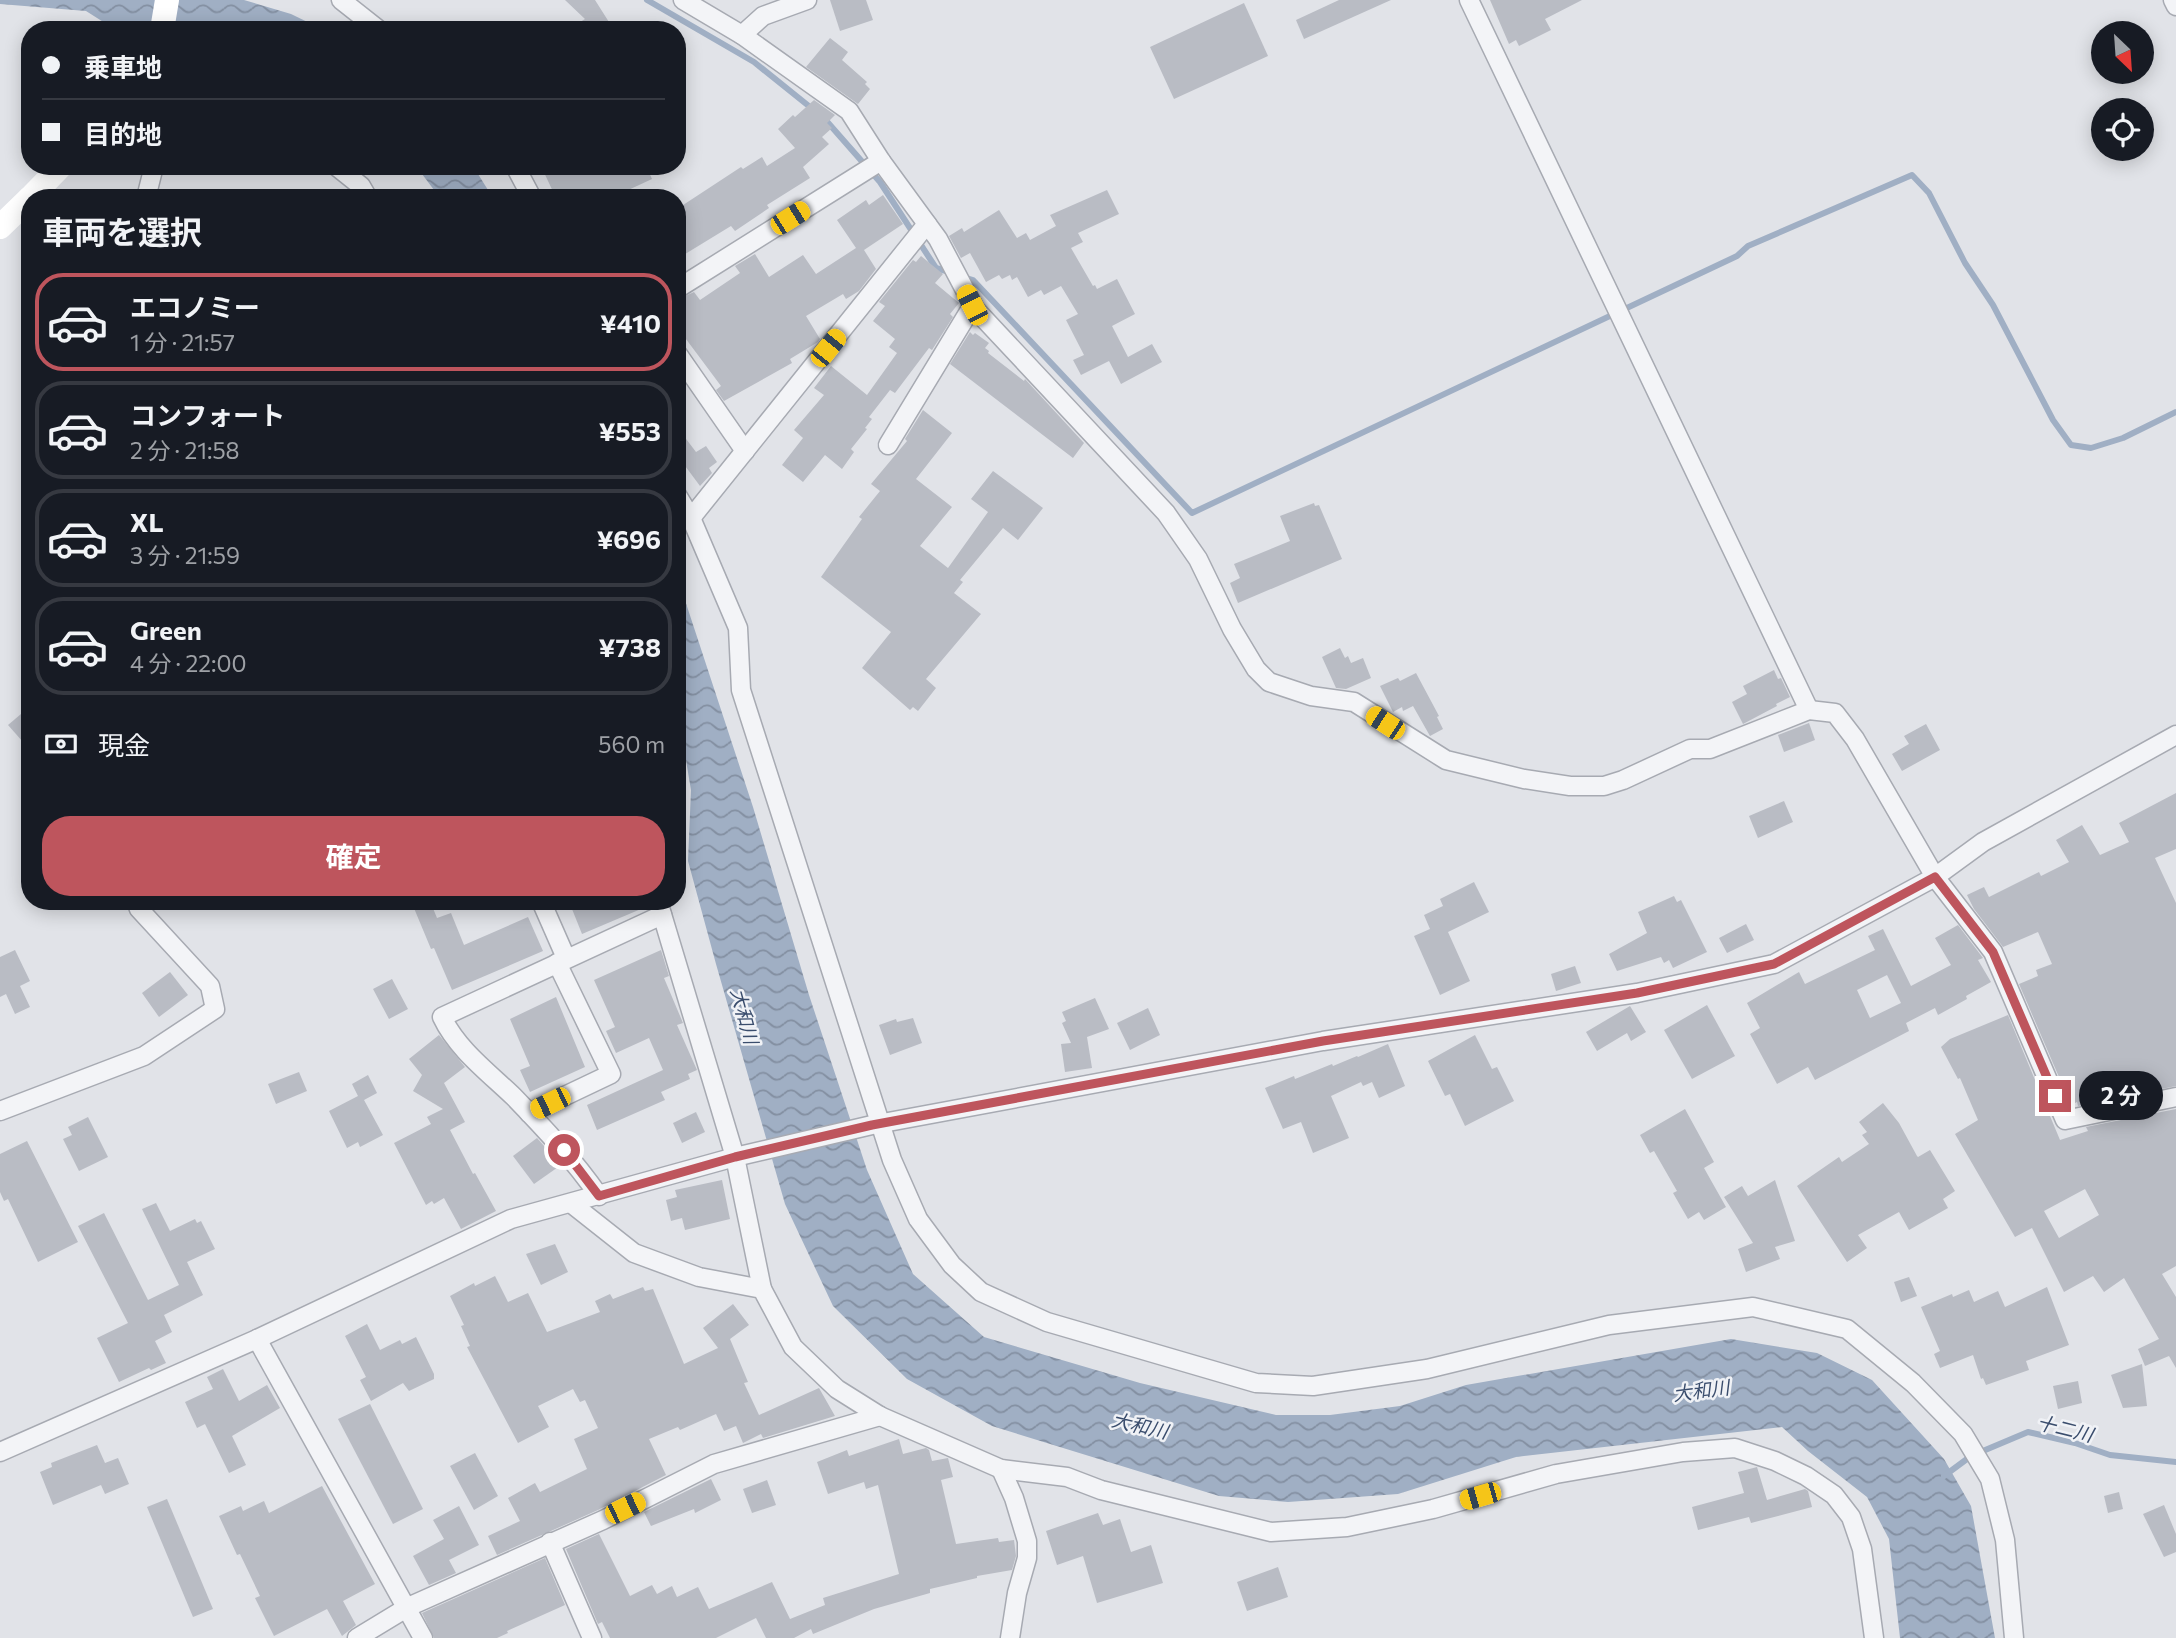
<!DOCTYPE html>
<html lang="ja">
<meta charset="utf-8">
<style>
:root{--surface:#171b24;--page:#20242c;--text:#f1f3f6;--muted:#9ea1a6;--line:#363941;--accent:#be555d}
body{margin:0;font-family:Commissioner,"Noto Sans JP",sans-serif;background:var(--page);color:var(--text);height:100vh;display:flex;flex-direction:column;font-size:26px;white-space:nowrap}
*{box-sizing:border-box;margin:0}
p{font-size:23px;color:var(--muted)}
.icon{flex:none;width:38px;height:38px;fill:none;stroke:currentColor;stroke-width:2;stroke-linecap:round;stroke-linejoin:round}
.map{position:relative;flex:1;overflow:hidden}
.sheet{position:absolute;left:21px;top:189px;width:665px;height:721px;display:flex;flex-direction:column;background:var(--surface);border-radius:28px;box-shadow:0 4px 18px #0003}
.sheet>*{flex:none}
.banner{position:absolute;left:21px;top:21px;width:665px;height:154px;border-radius:28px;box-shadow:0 4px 18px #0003;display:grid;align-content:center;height:154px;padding:0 21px;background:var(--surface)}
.needle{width:46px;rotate:155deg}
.buttons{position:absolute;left:2091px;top:21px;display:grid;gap:14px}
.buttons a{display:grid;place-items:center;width:63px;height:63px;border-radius:50%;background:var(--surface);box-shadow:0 4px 18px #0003;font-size:35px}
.end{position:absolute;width:32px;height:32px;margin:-16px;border:9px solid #be555d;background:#fff;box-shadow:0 0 0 4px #fff}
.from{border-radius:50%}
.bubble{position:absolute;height:49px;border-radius:24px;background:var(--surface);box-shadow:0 4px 18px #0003;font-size:23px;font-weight:700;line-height:49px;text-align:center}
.car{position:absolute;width:21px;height:42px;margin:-21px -10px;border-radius:9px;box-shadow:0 0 5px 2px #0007;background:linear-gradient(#f5c518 24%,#345 0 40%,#f5c518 0 76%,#345 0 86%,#f5c518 0)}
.banner b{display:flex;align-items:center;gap:24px;height:66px;font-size:26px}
.banner b+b{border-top:2px solid var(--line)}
.banner i{width:18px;height:18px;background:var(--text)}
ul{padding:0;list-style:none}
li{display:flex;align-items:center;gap:21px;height:98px;margin:0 14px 10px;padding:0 7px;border:4px solid var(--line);border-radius:28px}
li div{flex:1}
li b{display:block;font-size:26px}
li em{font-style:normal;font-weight:700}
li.selected{border-color:var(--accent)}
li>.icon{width:63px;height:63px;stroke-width:1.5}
h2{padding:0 21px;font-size:32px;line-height:84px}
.pay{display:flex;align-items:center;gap:18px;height:77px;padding:0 21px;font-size:26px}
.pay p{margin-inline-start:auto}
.action{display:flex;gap:14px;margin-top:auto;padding:14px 21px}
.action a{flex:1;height:80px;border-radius:28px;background:var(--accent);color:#fff;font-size:28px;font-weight:700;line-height:80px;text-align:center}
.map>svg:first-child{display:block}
.water{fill:url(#water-waves)}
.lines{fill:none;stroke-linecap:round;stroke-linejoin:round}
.stream{stroke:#a0afc4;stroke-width:6}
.building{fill:#b9bcc4;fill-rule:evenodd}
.street-casing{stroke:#a7aab2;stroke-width:21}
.street{stroke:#f3f4f7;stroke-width:18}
.secondary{stroke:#fff;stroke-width:24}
.route{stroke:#be555d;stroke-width:9}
.labels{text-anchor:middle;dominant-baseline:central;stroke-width:5;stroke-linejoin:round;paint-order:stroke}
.water-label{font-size:19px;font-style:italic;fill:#3a4d6d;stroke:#f0f2f6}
</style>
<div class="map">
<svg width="2176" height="1638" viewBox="0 0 2176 1638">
<defs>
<pattern id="water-waves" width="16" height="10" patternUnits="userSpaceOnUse" patternTransform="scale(1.75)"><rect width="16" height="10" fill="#a0afc4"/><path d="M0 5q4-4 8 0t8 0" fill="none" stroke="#838fa1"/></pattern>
</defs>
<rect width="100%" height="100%" fill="#e1e3e8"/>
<g class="water">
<path d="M0 0H244L291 14 324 30H116L86 11 0 4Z"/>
<path d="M416 166H473L493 198H440Z"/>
<path d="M677 576 753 807 809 995 867 1170 913 1274 984 1337 1140 1383 1276 1415H1330L1400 1406 1466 1385 1731 1339 1817 1353 1872 1380 1944 1459 1971 1506 1995 1638H1900L1889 1539 1867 1497 1808 1451 1782 1427 1516 1457 1398 1494 1288 1502 1219 1496 992 1426 907 1379 833 1306 785 1204 716 964 688 861 691 790 677 707Z"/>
</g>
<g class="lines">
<g class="stream">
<path d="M647 0 754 62 815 111"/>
<path d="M823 117 880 182 936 268 953 273"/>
<path d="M963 277 973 280 1192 513 1737 256 1748 246 1912 175 1929 193 1965 263 1993 305 2053 420 2071 445 2091 448 2123 438 2176 412"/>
<path d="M1944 1476 1971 1456 2028 1432 2075 1443 2110 1455 2176 1462"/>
</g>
</g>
<g class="building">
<path d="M565 0H595L614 30H567L585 19Z"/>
<path d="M830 0H866L873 20 840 31Z"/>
<path d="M1339 0H1391L1304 39 1296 20Z"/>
<path d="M1490 0H1582L1545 19 1551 30 1519 46 1516 40 1509 44Z"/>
<path d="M1244 3 1268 56 1174 99 1150 47Z"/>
<path d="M830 38 848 52 842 60 867 82 865 84 870 89 858 104 806 67Z"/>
<path d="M814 100 835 115 827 123 832 128 822 137 829 144 803 167 810 178 767 205 769 208 735 231 731 226 677 259V209L741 167 743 169 762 157 767 166 795 148 778 129 793 115 795 117Z"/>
<path d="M541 166H646L652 179 624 192 622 189 603 198H556Z"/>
<path d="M1107 190 1119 214 1078 233 1083 242 1071 248 1093 286 1095 285 1097 289 1117 279 1135 314 1112 326 1128 357 1152 344 1162 362 1121 384 1109 361 1081 375 1073 360 1084 355 1066 320 1078 314 1061 286 1044 295 1041 290 1028 297 1017 277 1012 280 1010 275 1002 279 999 275 986 282 970 253 961 258 949 236 962 228 964 232 999 210 1017 238 1026 233 1030 240 1056 226 1050 215Z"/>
<path d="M883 195 903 224 864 250 876 269 859 291 846 299 843 294 806 316 820 339 818 342 790 359 792 363 724 401 716 390 721 386 677 327V300L694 292 700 300 740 273 735 266 755 254 769 277 803 255 816 274 856 248 837 220 866 200 869 205Z"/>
<path d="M921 256 943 274 935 283 959 303 950 314 953 317 932 350 929 348 895 393 890 390 869 417 872 419 865 428 867 429 851 449 854 452 842 469 825 455 803 482 782 465 803 438 794 430 824 395 814 388 831 366 867 395 897 353 889 347 895 339 873 321 885 306 879 302 913 260 916 262Z"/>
<path d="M970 332 973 335 975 333 989 343 985 348 989 351 988 353 1024 381 1025 379 1084 443 1073 458 950 364Z"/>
<path d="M923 410 952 433 916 479 952 507 920 546 948 568 988 512 971 499 993 471 1043 508 1018 540 1003 528 960 580 963 582 954 593 981 614 926 679 936 688 918 711 913 707 910 710 862 668 891 632 821 577 862 519 859 517 880 491 871 484 907 441 905 439Z"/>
<path d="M677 427 696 452 706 446 717 462 709 468 712 473 700 486 677 455Z"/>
<path d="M1314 503 1315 506 1319 505 1342 559 1238 603 1230 583 1240 578 1234 564 1290 541 1280 516Z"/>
<path d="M1340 648 1345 658 1348 656 1351 663 1363 658 1371 678 1346 689 1336 688 1322 657Z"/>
<path d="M1774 670 1778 679 1781 678 1790 697 1776 704 1777 706 1743 724 1732 702 1747 694 1743 686Z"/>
<path d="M1416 673 1439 716 1437 717 1443 729 1430 736 1413 706 1403 711 1402 707 1393 712 1380 686 1398 678 1400 681Z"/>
<path d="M21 714 30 724V750L8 725Z"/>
<path d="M1809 723 1815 740 1784 752 1778 735Z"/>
<path d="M1926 724 1940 750 1902 771 1892 754 1909 744 1904 736Z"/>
<path d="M2176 793V849L2155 858 2176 903V1086L2078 1106 2077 1102 2071 1105 2019 984 2038 976 2036 970 2052 964 2038 932 2003 947 1974 909 1967 895 1984 887 1989 897 2039 872 2041 876 2069 862 2056 840 2082 825 2100 855 2129 842 2119 823Z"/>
<path d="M1784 801 1793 822 1758 838 1749 816Z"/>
<path d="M1474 882 1489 912 1448 932 1470 981 1440 995 1414 936 1430 929 1424 915 1443 906 1440 899Z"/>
<path d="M1674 896 1677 902 1681 900 1707 952 1673 968 1669 960 1664 963 1661 957 1617 971 1609 954 1647 933 1638 912Z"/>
<path d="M411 901H430L437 918 451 913 464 945 528 917 543 951 452 990 434 948 431 949Z"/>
<path d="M590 901H647L648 906 582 934 572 909Z"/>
<path d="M1746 924 1754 940 1727 953 1719 938Z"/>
<path d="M1958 925 1983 958 1978 960 1991 982 1966 996 1967 999 1938 1015 1935 1008 1906 1023 1909 1031 1815 1080 1808 1067 1777 1084 1750 1034 1760 1028 1747 1003 1799 972 1805 984 1875 950 1868 936 1883 929 1911 986 1951 965 1935 938ZM1887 975 1901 1003 1870 1018 1857 990Z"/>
<path d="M15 950 30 981 20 986 30 1007 15 1014 6 994 0 997V957Z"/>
<path d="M661 950 669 976 664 978 683 1023 677 1025 697 1070 688 1074 690 1079 661 1092 665 1100 597 1130 587 1105 663 1070 649 1038 616 1053 606 1031 615 1027 594 980Z"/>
<path d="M1575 966 1581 983 1556 991 1551 974Z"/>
<path d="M170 972 188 995 159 1017 142 993Z"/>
<path d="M392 979 408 1009 389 1019 373 989Z"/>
<path d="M556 997 585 1067 530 1092 520 1070 530 1066 510 1019Z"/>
<path d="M1095 998 1109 1029 1087 1037 1092 1068 1065 1072 1061 1044 1071 1043 1062 1023 1066 1021 1062 1012Z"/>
<path d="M1707 1005 1735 1056 1692 1079 1664 1030Z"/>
<path d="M1630 1006 1646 1032 1631 1041 1627 1033 1597 1051 1586 1032Z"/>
<path d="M1148 1008 1160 1035 1130 1050 1117 1023Z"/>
<path d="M2008 1015 2060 1140 2088 1131 2086 1127 2176 1109V1266L2162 1274 2176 1297V1368L2169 1356 2145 1366 2138 1349 2159 1339 2124 1278 2104 1292 2093 1276 2064 1292 2032 1228 2015 1237 1955 1134 1978 1120 1960 1078 1958 1079 1941 1047 1950 1039ZM2085 1189 2099 1215 2059 1238 2044 1211Z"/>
<path d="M913 1018 922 1043 890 1055 879 1025 896 1019 897 1022Z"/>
<path d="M439 1035 465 1067 444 1083 465 1122 450 1130 473 1174 475 1173 496 1211 461 1229 444 1198 434 1204 432 1201 426 1205 394 1143 431 1124 427 1117 443 1109 413 1091 422 1075 409 1059Z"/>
<path d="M1475 1035 1492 1069 1497 1067 1514 1101 1465 1126 1450 1094 1445 1096 1428 1061Z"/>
<path d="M1388 1044 1405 1086 1379 1098 1372 1082 1363 1086 1361 1082 1331 1096 1349 1138 1313 1153 1301 1122 1283 1129 1265 1088 1294 1076 1295 1079 1332 1064 1333 1066 1357 1056 1358 1057Z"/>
<path d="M299 1072 307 1091 276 1104 268 1084Z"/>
<path d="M368 1075 377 1093 364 1100 383 1135 360 1147 358 1142 347 1148 329 1111 358 1096 352 1084Z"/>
<path d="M1883 1103 1899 1123 1917 1156 1918 1157 1930 1150 1955 1191 1943 1199 1948 1208 1909 1230 1899 1212 1858 1235 1867 1248 1847 1262 1797 1186 1839 1157 1842 1162 1869 1144 1862 1135 1867 1132 1859 1122Z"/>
<path d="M1685 1109 1714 1162 1704 1168 1726 1207 1704 1220 1699 1212 1688 1219 1673 1193 1677 1191 1654 1151 1650 1153 1640 1135Z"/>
<path d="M696 1112 705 1132 682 1143 673 1123Z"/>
<path d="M88 1117 108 1157 79 1171 63 1139 72 1135 68 1127Z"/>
<path d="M537 1138 561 1165 534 1184 513 1156Z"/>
<path d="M27 1141 78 1242 38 1262 8 1199 4 1201 0 1192V1154Z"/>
<path d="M722 1180 730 1219 685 1230 682 1218 671 1221 666 1200 677 1197 675 1190Z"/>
<path d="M1775 1180 1795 1241 1775 1247 1780 1259 1746 1272 1738 1249 1753 1243 1724 1197 1742 1186 1748 1196Z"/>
<path d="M156 1203 170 1231 195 1219 197 1223 201 1221 215 1249 187 1262 203 1295 164 1315 172 1332 155 1341 166 1363 151 1370 149 1368 119 1382 97 1338 128 1323 78 1226 104 1213 148 1300 179 1285 142 1209Z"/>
<path d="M555 1244 568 1272 541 1285 526 1254Z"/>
<path d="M495 1276 508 1302 528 1293 547 1332 600 1312 595 1301 610 1294 613 1299 643 1287 645 1291 653 1289 684 1364 718 1348 703 1328 733 1304 749 1325 730 1339 748 1382 744 1383 759 1415 819 1388 835 1416 763 1438 761 1434 743 1443 736 1426 724 1431 716 1414 680 1430 678 1427 649 1439 666 1475 598 1510 497 1555 488 1536 520 1521 508 1498 535 1483 540 1492 587 1469 574 1439 598 1428 585 1400 580 1402 573 1389 538 1406 549 1427 518 1443 467 1347 470 1346 461 1326 464 1325 450 1296 474 1283 475 1286Z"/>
<path d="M1909 1277 1917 1296 1901 1302 1894 1282Z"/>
<path d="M2047 1287 2069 1345 2026 1361 2029 1370 1986 1385 1983 1378 1981 1379 1973 1355 1940 1368 1934 1354 1940 1351 1921 1307 1952 1294 1953 1297 1969 1290 1974 1302 1998 1291 2005 1307Z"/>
<path d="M367 1324 380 1350 400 1340 402 1344 416 1337 434 1374V1379L409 1391 403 1383 371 1401 360 1380 366 1377 345 1336Z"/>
<path d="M2142 1364 2147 1406 2123 1408 2111 1375Z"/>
<path d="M223 1369 239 1401 267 1385 280 1408 232 1436 246 1465 229 1473 205 1424 197 1428 185 1402 213 1389 207 1377Z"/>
<path d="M2078 1381 2082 1403 2058 1409 2053 1386Z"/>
<path d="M370 1404 423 1509 393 1524 338 1419Z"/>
<path d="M899 1439 903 1454 926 1448 929 1450 932 1461 948 1458 953 1477 941 1480 956 1544 998 1538 999 1542 1014 1540 1016 1556 1012 1570 977 1576V1578L930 1589V1593L874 1609 813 1634 811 1629 794 1638H766L756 1618 716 1638H610L602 1622 598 1624 566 1549 599 1534 630 1596 652 1585 657 1594 672 1586 677 1597 698 1587 709 1609 772 1582 790 1619 825 1605 823 1598 899 1574 878 1485 866 1489 864 1482 828 1494 817 1462 847 1450 849 1456Z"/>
<path d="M97 1445 105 1463 118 1458 129 1484 105 1494 101 1485 53 1505 40 1472 52 1467 51 1463Z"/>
<path d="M475 1453 498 1496 474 1510 450 1466Z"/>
<path d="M1757 1467 1767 1500 1805 1489 1808 1491 1812 1507 1751 1523 1749 1517 1698 1530 1692 1507 1744 1493 1738 1472Z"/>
<path d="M711 1479 721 1500 695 1513 694 1509 651 1526 644 1512Z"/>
<path d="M767 1480 776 1505 752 1513 743 1489Z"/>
<path d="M322 1486 375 1584 343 1601 356 1625 342 1636 327 1609 274 1636 255 1598 260 1596 240 1554 237 1555 219 1516 241 1506 243 1511 264 1501 269 1513Z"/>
<path d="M2119 1492 2123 1509 2108 1513 2104 1496Z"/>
<path d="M167 1499 213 1609 193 1617 147 1507Z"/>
<path d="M2164 1505 2176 1534V1552L2164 1557 2143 1514Z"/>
<path d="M459 1506 479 1545 449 1560 456 1573 429 1585 413 1556 444 1539 433 1520Z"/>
<path d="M1098 1513 1103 1525 1120 1519 1131 1552 1151 1545 1163 1583 1097 1603 1083 1556 1057 1565 1046 1531Z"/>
<path d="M545 1558 565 1605 507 1631 508 1633 497 1638H434L422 1613Z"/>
<path d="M1278 1567 1288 1597 1247 1611 1237 1582Z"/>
</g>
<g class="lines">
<g class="street-casing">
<g id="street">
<path d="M341 0 379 30"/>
<path d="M683 0 742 35 849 111 881 161 938 239 975 309 1166 513 1198 559 1232 629 1256 669 1269 682 1311 696 1354 702 1446 760 1524 779 1570 786H1604L1623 780 1690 749H1710L1809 710 1835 713 1855 739 1935 877 1993 952 2065 1120 2176 1097"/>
<path d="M1469 0 1809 710"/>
<path d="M2173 0 2176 6"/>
<path d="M742 35 763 16 807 0"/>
<path d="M336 166 361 186 368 198"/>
<path d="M515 166 532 198"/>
<path d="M146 198 154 166"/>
<path d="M677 289 881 161"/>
<path d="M677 353 745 451"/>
<path d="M888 445 973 305"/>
<path d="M677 495 691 518 738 628 741 690 892 1160 918 1219 952 1265 981 1292 1047 1322 1256 1383 1313 1386 1427 1369 1609 1325 1753 1307 1847 1329 1913 1383 1963 1434 1990 1479 2005 1540 2014 1638"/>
<path d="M691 518 927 224"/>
<path d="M541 901 566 958"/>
<path d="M658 901 735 1157 762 1289"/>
<path d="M0 1111 144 1056 215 1009 210 986 139 909 136 901"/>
<path d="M529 1113 611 1074 557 963"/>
<path d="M599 1196C574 1160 544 1128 514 1097 488 1072 457 1049 442 1017L662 915"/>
<path d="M572 1204 634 1253 699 1277 762 1289 793 1347 837 1389 880 1416 1001 1469 1067 1477 1101 1490 1271 1532 1347 1527 1433 1509 1556 1474 1683 1452 1735 1448 1775 1461 1806 1476 1834 1495 1851 1517 1862 1549 1874 1638"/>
<path d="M257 1339 423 1638"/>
<path d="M0 1452 257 1339 511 1219 735 1157 872 1125 1323 1041 1637 993 1774 964 1935 877 1983 842 2176 735"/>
<path d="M1001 1469 1014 1498 1027 1541V1558L1017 1593 1010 1638"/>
<path d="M550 1542 592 1638"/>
<path d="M357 1638 408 1607 603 1520 714 1464 880 1416"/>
</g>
</g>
<use href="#street" class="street"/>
<g class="secondary">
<path d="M162 30 167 0"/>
<path d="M30 198 61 166"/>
<path d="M0 227 30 198"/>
</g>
</g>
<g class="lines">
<path class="route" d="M564 1150 599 1196 735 1157 872 1125 1323 1041 1637 993 1774 964 1935 877 1993 952 2055 1096"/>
</g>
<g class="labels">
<g class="water-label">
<text transform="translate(745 1016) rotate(75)">大和川</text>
<text transform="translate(1701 1390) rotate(-7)">大和川</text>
<text transform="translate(1140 1425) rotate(13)">大和川</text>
<text transform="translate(2065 1428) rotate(14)">十二川</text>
</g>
</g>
</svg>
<div class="buttons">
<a><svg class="needle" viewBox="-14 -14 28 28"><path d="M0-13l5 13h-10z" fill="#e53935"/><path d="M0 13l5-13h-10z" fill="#9ea1a6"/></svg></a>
<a><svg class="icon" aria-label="locate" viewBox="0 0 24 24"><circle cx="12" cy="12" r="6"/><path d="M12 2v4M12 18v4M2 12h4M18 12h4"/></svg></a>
</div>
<i class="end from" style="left:564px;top:1150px"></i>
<i class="end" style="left:2055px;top:1096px"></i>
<div class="bubble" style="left:2079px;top:1071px;width:84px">2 分</div>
<i class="car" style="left:790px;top:218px;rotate:58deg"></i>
<i class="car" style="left:972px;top:305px;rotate:333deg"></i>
<i class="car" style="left:828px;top:348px;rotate:39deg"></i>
<i class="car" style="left:1385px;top:723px;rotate:303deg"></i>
<i class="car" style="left:550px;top:1103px;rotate:244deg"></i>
<i class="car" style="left:1480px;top:1496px;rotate:254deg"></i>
<i class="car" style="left:625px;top:1508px;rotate:64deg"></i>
<div class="banner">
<b><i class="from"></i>乗車地</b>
<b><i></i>目的地</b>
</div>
<section class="sheet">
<h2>車両を選択</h2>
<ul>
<li class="selected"><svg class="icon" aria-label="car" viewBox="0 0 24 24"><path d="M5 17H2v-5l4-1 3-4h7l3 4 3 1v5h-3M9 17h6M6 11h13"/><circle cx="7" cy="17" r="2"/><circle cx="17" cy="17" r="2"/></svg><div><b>エコノミー</b><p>1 分 · 21:57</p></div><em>¥410</em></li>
<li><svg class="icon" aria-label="car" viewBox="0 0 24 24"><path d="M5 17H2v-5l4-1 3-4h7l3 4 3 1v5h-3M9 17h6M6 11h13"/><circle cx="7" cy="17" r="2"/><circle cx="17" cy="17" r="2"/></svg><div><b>コンフォート</b><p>2 分 · 21:58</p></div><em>¥553</em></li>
<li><svg class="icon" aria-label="car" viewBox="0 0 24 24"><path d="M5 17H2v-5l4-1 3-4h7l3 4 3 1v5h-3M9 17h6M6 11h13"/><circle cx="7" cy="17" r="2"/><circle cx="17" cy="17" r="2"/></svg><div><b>XL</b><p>3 分 · 21:59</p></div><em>¥696</em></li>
<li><svg class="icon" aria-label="car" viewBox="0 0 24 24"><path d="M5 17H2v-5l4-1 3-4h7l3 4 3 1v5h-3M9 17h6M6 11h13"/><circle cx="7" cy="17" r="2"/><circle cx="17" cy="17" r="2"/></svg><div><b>Green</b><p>4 分 · 22:00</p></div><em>¥738</em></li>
</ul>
<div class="pay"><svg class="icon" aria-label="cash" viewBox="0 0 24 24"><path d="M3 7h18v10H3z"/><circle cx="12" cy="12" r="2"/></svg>現金<p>560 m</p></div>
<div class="action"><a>確定</a></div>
</section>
</div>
